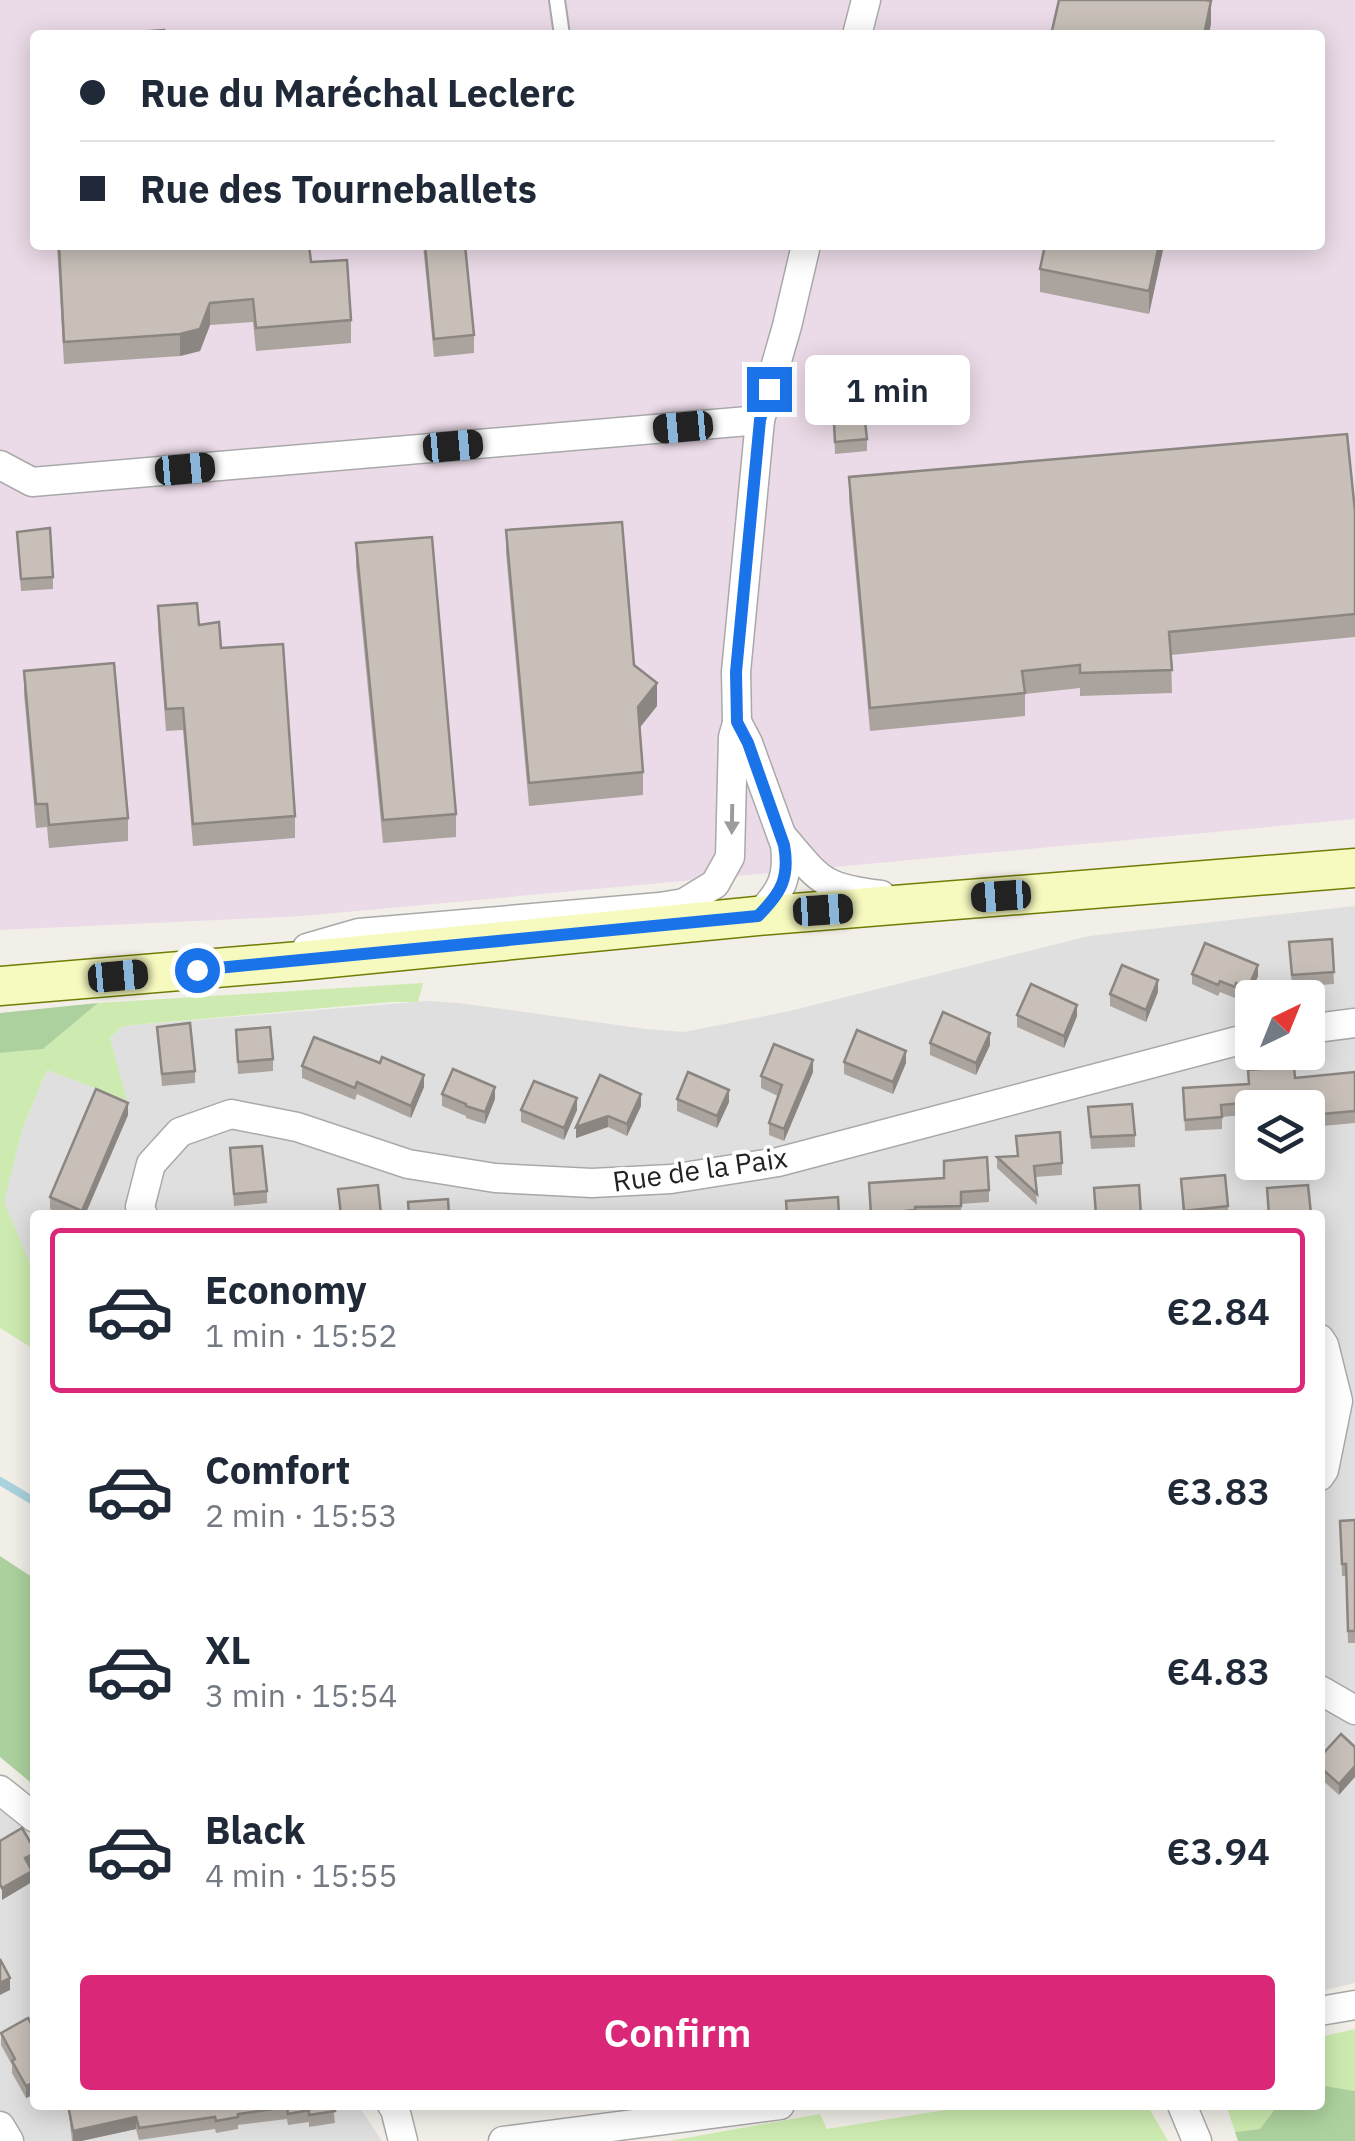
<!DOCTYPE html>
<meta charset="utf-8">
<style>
:root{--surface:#fff;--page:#f6f6f7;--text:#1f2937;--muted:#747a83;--line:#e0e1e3;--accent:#db2777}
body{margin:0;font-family:"IBM Plex Sans",sans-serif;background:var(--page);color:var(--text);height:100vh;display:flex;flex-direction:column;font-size:38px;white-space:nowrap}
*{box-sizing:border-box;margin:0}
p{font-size:32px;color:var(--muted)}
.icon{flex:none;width:55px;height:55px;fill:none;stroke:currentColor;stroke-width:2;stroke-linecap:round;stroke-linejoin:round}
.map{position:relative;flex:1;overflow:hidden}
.side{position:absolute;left:30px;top:1210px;width:1295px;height:900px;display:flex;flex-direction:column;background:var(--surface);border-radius:10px;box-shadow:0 5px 25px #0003}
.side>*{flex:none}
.guide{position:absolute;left:30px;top:30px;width:1295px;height:220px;border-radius:10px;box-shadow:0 5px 25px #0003;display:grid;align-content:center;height:220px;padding:0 50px;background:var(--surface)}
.needle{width:65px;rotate:43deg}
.fabs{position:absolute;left:1235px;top:980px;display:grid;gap:20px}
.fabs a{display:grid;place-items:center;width:90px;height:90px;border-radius:10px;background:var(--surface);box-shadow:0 5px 25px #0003;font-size:50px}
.end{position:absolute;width:45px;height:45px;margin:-22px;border:12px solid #1a73e8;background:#fff;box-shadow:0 0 0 5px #fff}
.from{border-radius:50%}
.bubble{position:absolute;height:70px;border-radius:10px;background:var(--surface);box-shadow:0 5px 25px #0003;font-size:32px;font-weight:600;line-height:70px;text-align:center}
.car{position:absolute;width:30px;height:60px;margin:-30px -15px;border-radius:12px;box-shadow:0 0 8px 2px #0007;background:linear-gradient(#222 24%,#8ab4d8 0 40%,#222 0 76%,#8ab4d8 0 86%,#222 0)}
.guide b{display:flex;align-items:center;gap:35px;height:95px;font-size:38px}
.guide b+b{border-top:2px solid var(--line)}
.guide i{width:25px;height:25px;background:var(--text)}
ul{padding:18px 0 0;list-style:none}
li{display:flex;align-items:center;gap:30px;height:165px;margin:0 20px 15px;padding:0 30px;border:5px solid transparent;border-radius:10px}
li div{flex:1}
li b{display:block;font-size:38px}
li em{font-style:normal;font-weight:600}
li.selected{border-color:var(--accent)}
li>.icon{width:90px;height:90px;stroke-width:1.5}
.cta{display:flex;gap:20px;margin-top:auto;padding:20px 50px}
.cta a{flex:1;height:115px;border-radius:10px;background:var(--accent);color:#fff;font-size:40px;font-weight:600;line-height:115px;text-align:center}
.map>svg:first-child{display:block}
.residential{fill:#e0dfdf;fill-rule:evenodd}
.industrial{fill:#ebdbe8;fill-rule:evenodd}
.grass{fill:#cdebb0}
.forest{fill:#add19e}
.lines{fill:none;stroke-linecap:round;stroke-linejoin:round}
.stream{stroke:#aad3df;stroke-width:8}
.lane-casing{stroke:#a9a9a9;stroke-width:18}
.street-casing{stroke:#a9a9a9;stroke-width:31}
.secondary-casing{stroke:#707d05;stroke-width:41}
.lane{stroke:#fff;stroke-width:14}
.street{stroke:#fff;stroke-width:28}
.secondary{stroke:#f7fabf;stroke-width:38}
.wall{fill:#aba49e}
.shaded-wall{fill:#8b8681}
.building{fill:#c7bfb8;stroke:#8b8681;stroke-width:2.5}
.oneway{fill:#9c9c9c}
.route{stroke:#1a73e8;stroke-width:12}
.labels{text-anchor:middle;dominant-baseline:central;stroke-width:8;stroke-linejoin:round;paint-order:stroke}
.street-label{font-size:28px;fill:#222;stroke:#fff}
</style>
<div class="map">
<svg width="1355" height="2141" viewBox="0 0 1355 2141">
<rect width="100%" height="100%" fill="#f2efe9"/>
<g class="residential">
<path d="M1355 906V1983L1320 1991V1215H35V1275L3 1203 22 1130 47 1070 126 1099 110 1038 123 1026 427 1001 459 1003 646 1029 684 1032 790 1011 1089 936ZM1252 998H1308V1052H1252ZM1252 1108H1308V1162H1252Z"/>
<path d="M0 1797 35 1826V2105H358L382 2141H0Z"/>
</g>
<path class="industrial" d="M0 0H1355V819L303 916 0 930ZM35 35H1320V245H35Z"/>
<g class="grass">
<path d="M423 983 418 1002H391L123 1026 110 1038 127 1100 47 1070 22 1130 4 1202 35 1275V1350L0 1328V1053L43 1049 98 1003Z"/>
<path d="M1355 2029V2091L1320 2087V2037Z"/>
<path d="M976 2105H1144L1149 2108 1168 2141H669L820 2114 827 2129Z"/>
<path d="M1226 2105H1278L1260 2129 1235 2132Z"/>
</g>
<g class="forest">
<path d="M98 1003 43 1049 0 1053V1013Z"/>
<path d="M0 1556 35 1579V1786L0 1757Z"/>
<path d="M1324 2086 1355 2091V2141H1238L1235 2132 1260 2129 1278 2105H1320V2087Z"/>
</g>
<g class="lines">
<path class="stream" d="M0 1481 35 1502"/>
<g class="lane-casing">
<path id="lane" d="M557 0 562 35"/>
</g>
<g class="street-casing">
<g id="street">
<path d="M857 35 866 0"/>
<path d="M0 465 32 482 760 420"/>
<path d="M782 836C820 880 821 888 881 895"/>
<path d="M757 916C781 893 789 878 785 845L748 743 737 722 736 672 760 420 787 326 806 245"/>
<path d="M307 948 359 933 660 907 684 903 715 884 730 857 733 737 737 723"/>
<path d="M1308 1029 1355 1023"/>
<path d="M143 1215 140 1207 151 1164 180 1132 231 1114 297 1127 408 1164 495 1178 592 1183 671 1179 778 1162 1252 1037"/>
<path d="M1320 1339 1324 1345 1338 1401 1324 1470 1320 1476"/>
<path d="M1320 1690 1355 1710"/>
<path d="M0 1790 35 1818"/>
<path d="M1320 2011 1355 2005"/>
<path d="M392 2105 395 2109 403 2141"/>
<path d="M1182 2105 1197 2141"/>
<path d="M0 2126 9 2141"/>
<path d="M503 2141 780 2105"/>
</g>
</g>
<g class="secondary-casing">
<path id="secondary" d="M0 986 300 961 757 916 1355 868"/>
</g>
<use href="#lane" class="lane"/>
<use href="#street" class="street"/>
<use href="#secondary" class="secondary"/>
</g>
<g class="wall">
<path d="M57 245H309L311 262 351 320V343L256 351 253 322 210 325 200 351 180 356 64 364Z"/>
<path d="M423 245H465L474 335V353L434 357Z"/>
<path d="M1045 245H1164L1149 314 1040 292V269Z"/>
<path d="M833 404 867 439V451L835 454Z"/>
<path d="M849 477 1355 511V637L1171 655 1172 693 1080 696V688L1025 694V716L870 731 849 500Z"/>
<path d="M506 530 634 665 657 706 639 728 643 772V795L529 806 506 553Z"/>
<path d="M17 532 53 577V589L21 591Z"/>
<path d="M356 543 456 814V837L383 843 356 566Z"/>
<path d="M158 606 199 625 221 648 295 816V838L193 846 183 730 166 731 158 628Z"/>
<path d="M24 671 128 818V841L49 848 47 827 36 828 24 694Z"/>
<path d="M1332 939 1334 984 1292 987 1289 942Z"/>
<path d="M1192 974 1258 976 1248 999 1236 994 1235 998 1220 992 1218 996 1192 984Z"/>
<path d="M1158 992 1146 1022 1110 1006V994Z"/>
<path d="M1017 1015 1077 1016 1064 1048 1017 1027Z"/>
<path d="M157 1027 195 1071V1083L162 1086Z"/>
<path d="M236 1030 273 1059V1071L238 1074Z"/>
<path d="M930 1043 990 1045 976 1075 930 1055Z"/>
<path d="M844 1062 906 1063 893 1094 844 1074Z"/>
<path d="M302 1066 424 1087 411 1118 357 1094 355 1100 302 1078Z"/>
<path d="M1248 1070 1295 1078 1355 1072V1123L1322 1126 1320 1107 1252 1108V1114L1222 1117V1129L1185 1131 1183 1088 1248 1084Z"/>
<path d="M813 1072 784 1141 769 1135V1123L778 1096 761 1088V1076Z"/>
<path d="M442 1094 495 1099 485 1124 466 1118V1116L442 1106Z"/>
<path d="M641 1094V1106L627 1136 608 1127 576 1138V1127Z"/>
<path d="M677 1099 729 1102 717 1128 677 1111Z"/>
<path d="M1088 1107 1135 1135V1147L1091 1149Z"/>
<path d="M521 1110H577L564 1140 521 1122Z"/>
<path d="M128 1115 85 1215H64L50 1209V1197Z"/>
<path d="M1016 1136 1062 1163V1175L1035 1177 1037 1205 997 1168V1157L1017 1156Z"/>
<path d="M230 1148 267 1191V1203L234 1206Z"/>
<path d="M1181 1179 1228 1206V1215H1183Z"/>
<path d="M869 1183 989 1190V1202L961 1204V1215H870Z"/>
<path d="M1355 1520V1643H1348L1346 1576H1342L1340 1521Z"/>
<path d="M1341 1734 1339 1795 1320 1778V1757Z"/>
<path d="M35 2030V2094L26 2098 12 2073V2065L1 2045V2033Z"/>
<path d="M68 2105H333L335 2123 309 2127V2122L288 2125 287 2119 238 2125V2129L216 2133 215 2129 139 2140 136 2129 81 2141H72Z"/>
</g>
<g class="shaded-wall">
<path d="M1211 1V24L1209 35H1204Z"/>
<path d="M1159 245H1164L1149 314V291Z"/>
<path d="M210 303V325L200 351 180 356V334Z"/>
<path d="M657 683V706L638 730V707Z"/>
<path d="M1258 965V976L1248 999V988Z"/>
<path d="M1158 980V992L1146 1022V1010Z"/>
<path d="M1077 1005V1016L1064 1048V1036Z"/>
<path d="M990 1033V1045L976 1075V1063Z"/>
<path d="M906 1051V1063L893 1094V1082Z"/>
<path d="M813 1060V1072L784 1141V1129Z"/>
<path d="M424 1075V1087L411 1118V1106Z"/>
<path d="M495 1087V1099L485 1124V1112Z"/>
<path d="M729 1090V1102L717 1128V1116Z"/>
<path d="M641 1094V1106L627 1136V1124Z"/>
<path d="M577 1098V1110L564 1140V1128Z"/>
<path d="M128 1103V1115L85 1215H82V1211Z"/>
<path d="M608 1116V1127L576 1138V1127Z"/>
<path d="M1355 1766V1777L1339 1795V1784Z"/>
<path d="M35 1853V1864L25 1870V1858Z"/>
<path d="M32 1871V1882L2 1900V1888Z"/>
<path d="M10 1978V1990L0 1995V1983Z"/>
<path d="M35 2082V2094L26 2098V2086Z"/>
<path d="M136 2117V2129L81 2141H73V2131Z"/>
</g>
<g class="building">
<path d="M1059 0H1205L1211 1 1204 35H1051Z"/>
<path d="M164 30V35L106 34Z"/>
<path d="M59 245H309L311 262 347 260 351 320 256 328 253 299 210 303 200 329 180 334 64 342Z"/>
<path d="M425 245H465L474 335 434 339Z"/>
<path d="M1045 245H1159L1149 291 1040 269Z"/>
<path d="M862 393 867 439 835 442 833 404 841 403 840 395Z"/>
<path d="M1347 434 1355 511V614L1169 632 1172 670 1080 673V665L1022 671 1025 693 870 708 849 477Z"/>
<path d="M622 522 634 665 657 683 638 707 643 772 529 783 506 530Z"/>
<path d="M50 528 53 577 21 579 17 532Z"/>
<path d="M432 537 456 814 383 820 356 543Z"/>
<path d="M197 603 199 625 219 622 221 648 283 644 295 816 193 824 183 708 166 709 158 606Z"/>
<path d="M114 663 128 818 49 825 47 804H36L24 671Z"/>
<path d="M1332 939 1334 972 1292 975 1289 942Z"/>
<path d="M1205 943 1258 965 1248 988 1236 983 1235 987 1220 981 1218 985 1192 974Z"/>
<path d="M1122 965 1158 980 1146 1010 1110 994Z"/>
<path d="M1031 984 1077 1005 1064 1036 1017 1015Z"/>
<path d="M943 1012 990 1033 976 1063 930 1043Z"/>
<path d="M190 1023 195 1071 162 1074 157 1027Z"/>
<path d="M270 1027 273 1059 238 1062 236 1030Z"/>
<path d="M857 1030 906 1051 893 1082 844 1062Z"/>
<path d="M314 1037 380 1063 382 1057 424 1075 411 1106 357 1082 355 1088 302 1066Z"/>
<path d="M774 1044 813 1060 784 1129 769 1123 782 1085 761 1076Z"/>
<path d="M1294 1066 1295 1078 1355 1072V1111L1322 1114 1320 1095 1221 1105 1222 1117 1185 1120 1183 1088 1249 1084 1248 1070Z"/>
<path d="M453 1069 495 1087 485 1112 466 1106V1104L442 1094Z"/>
<path d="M688 1072 729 1090 717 1116 677 1099Z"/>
<path d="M600 1075 641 1094 627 1124 608 1116 576 1127Z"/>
<path d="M534 1081 577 1098 564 1128 521 1110Z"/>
<path d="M96 1089 128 1103 82 1211 50 1197Z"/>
<path d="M1132 1104 1135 1135 1091 1137 1088 1107Z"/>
<path d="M1060 1132 1062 1163 1034 1166 1037 1194 997 1157 1018 1156 1016 1136Z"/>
<path d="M262 1146 267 1191 234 1194 230 1148Z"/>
<path d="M987 1157 989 1190 961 1192V1206L915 1207V1210L871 1214 869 1183 944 1178V1161Z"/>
<path d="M1225 1175 1228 1206 1184 1211 1181 1179Z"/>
<path d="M378 1185 381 1215H341L338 1189Z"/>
<path d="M1139 1185 1141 1215H1096L1094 1188Z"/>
<path d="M1308 1185 1311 1214 1269 1215 1267 1188Z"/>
<path d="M838 1197 839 1215H787L786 1201Z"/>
<path d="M448 1199 449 1215H409L408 1202Z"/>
<path d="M1355 1520V1631H1348L1346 1564H1342L1340 1521Z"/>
<path d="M1341 1734 1355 1747V1766L1339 1784 1320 1767V1757Z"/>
<path d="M22 1828 35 1850V1853L25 1858 32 1871 2 1888 0 1884V1841Z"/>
<path d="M0 1959 10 1978 0 1983Z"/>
<path d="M28 2018 35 2030V2082L26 2086 12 2061 15 2059 1 2033Z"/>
<path d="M68 2105H333L335 2111 309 2115V2110L288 2114 287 2107 238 2114V2117L216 2121 215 2117 139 2128 136 2117 73 2131Z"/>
</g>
<defs><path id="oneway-solid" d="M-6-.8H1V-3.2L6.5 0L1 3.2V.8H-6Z" transform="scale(2.5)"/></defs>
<use class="oneway" href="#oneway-solid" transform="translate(732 819) rotate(91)"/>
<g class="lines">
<path class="route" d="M197 970 758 916C781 893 790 878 784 845L748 743 737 722 736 672 760 420 769 389"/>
</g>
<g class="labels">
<g class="street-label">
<text transform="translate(700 1169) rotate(-8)">Rue de la Paix</text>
</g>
</g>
</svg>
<div class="fabs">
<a><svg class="needle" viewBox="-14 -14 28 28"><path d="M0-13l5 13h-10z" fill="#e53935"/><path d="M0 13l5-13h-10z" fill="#747a83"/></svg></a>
<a><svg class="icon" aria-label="layers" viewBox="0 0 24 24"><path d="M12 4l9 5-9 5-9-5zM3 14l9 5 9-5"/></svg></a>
</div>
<i class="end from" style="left:197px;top:970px"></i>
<i class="end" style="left:769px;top:389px"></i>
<div class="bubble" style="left:805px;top:355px;width:165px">1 min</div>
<i class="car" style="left:683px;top:427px;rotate:265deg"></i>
<i class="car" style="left:453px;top:446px;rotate:85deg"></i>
<i class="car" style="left:185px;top:469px;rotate:85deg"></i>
<i class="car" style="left:1001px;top:896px;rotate:266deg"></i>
<i class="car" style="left:823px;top:910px;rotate:86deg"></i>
<i class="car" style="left:118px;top:976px;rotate:85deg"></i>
<div class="guide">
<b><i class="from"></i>Rue du Maréchal Leclerc</b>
<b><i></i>Rue des Tourneballets</b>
</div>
<section class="side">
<ul>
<li class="selected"><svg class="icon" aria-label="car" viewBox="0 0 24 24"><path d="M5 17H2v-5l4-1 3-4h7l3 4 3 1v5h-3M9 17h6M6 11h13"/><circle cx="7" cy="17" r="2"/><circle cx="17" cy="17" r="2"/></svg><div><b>Economy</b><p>1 min · 15:52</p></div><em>€2.84</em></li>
<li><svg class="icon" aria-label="car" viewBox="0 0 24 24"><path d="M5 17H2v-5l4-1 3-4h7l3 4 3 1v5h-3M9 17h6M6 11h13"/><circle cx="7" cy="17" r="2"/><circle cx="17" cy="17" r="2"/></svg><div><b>Comfort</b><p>2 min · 15:53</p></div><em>€3.83</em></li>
<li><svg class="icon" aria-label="car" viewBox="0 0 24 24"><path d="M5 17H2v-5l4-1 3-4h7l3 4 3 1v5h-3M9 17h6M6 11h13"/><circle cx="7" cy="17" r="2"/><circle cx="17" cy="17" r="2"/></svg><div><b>XL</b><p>3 min · 15:54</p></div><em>€4.83</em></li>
<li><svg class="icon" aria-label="car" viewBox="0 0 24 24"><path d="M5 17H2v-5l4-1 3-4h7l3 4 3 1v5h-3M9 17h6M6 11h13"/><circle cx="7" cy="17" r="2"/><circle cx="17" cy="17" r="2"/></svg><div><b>Black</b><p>4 min · 15:55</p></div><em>€3.94</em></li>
</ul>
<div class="cta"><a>Confirm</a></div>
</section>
</div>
